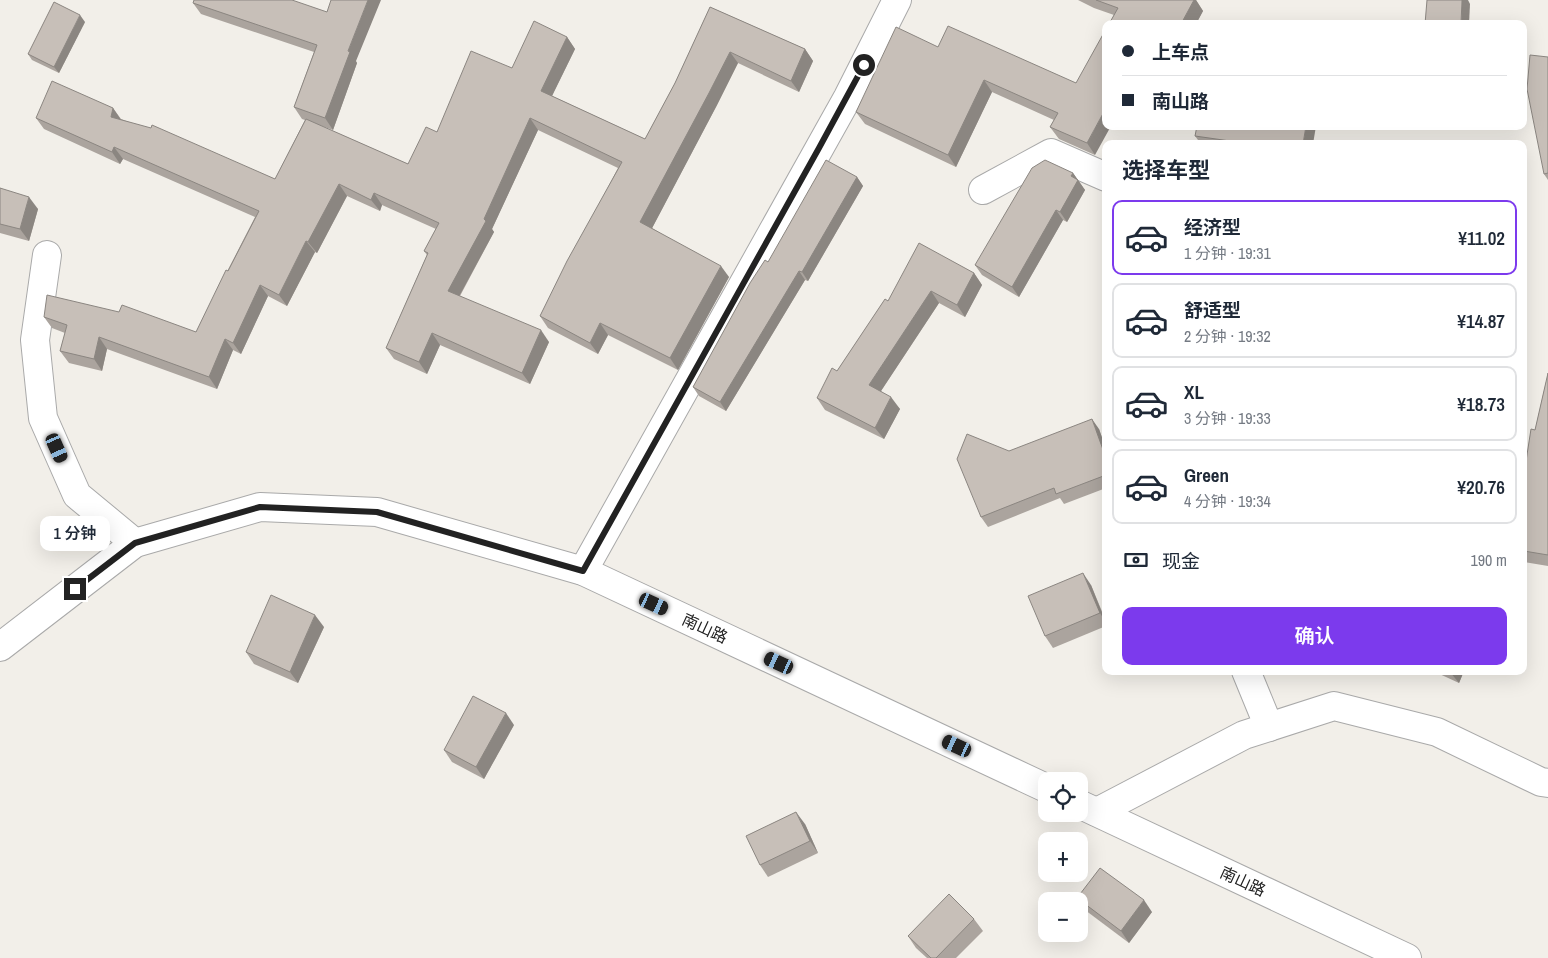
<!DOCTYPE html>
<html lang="zh">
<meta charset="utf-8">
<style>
:root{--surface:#fff;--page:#f6f6f7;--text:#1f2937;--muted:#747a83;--line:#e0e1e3;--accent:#7c3aed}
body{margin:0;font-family:"Archivo Narrow","Noto Sans SC",sans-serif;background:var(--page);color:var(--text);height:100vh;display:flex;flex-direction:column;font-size:19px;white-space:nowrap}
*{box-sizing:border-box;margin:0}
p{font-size:16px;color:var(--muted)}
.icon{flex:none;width:28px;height:28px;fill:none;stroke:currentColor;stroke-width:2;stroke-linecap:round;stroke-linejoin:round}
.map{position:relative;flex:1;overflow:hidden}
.sheet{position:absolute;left:1102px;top:140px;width:425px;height:535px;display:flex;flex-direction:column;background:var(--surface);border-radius:10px;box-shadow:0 5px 20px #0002}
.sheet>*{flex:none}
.guide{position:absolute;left:1102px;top:20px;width:425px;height:110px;border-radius:10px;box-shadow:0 5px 20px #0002;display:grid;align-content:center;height:110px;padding:0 20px;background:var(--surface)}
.controls{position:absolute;left:1038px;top:772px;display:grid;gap:10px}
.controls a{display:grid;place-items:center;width:50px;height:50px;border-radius:10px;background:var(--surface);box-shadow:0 5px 20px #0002;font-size:25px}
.end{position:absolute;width:22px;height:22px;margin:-11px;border:6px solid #222;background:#fff;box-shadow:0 0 0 2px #fff}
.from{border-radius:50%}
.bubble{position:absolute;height:35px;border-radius:10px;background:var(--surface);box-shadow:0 5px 20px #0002;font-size:16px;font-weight:600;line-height:35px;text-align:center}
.car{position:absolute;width:15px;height:30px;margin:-15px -8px;border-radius:6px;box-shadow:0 0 4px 1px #0007;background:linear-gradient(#222 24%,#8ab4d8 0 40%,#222 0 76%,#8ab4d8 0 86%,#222 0)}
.guide b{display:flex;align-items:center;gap:18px;height:48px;font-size:19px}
.guide b+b{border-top:1px solid var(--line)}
.guide i{width:12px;height:12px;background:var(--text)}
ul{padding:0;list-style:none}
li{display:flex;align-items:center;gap:15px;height:75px;margin:0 10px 8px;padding:0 10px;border:2px solid var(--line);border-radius:10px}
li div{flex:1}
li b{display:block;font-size:19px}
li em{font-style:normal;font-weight:600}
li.active{border-color:var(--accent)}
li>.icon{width:45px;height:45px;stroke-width:1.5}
h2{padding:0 20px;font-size:22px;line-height:60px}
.pay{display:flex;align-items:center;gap:12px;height:55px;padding:0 20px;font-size:19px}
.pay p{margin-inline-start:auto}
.primary-button{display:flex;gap:10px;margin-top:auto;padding:10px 20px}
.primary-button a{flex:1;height:58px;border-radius:10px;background:var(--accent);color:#fff;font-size:20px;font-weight:600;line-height:58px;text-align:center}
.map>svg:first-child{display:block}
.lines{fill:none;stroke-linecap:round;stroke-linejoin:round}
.minor-casing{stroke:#a9a9a9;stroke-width:30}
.minor{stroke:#fff;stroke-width:28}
.wall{fill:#aba49e}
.shaded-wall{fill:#8b8681}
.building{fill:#c7bfb8;stroke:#8b8681}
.route{stroke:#222;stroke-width:6}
.labels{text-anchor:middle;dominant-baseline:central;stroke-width:4;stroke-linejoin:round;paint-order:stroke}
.street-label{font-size:16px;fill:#222;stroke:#fff}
</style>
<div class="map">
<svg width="1548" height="958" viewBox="0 0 1548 958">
<rect width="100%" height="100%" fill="#f2efe9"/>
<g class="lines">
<g class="minor-casing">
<g id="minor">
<path d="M983 190 1051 153 1106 177"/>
<path d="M47 255 35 340 43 418 77 495 135 543"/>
<path d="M583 571 848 97 897 0"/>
<path d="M0 647 135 543 260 507 377 512 583 571 1046 788"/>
<path d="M1246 671 1269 727"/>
<path d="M1079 804 1407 958"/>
<path d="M1097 812 1244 735 1334 706 1437 732 1541 782 1548 783"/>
</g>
</g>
<use href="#minor" class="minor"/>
</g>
<g class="wall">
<path d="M292 0 357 63 333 130 319 125 408 164 437 132 512 68 567 37 575 49 552 96 645 139 675 83 710 7 805 49 813 61 799 92 738 63 717 105 652 228 729 277 678 370 608 335 598 354 548 328 540 316 618 168 538 130 492 229 494 232 460 296 549 342 530 384 440 345 427 374 394 359 386 348 427 255 424 251 436 229 382 205 380 211 347 196 317 253 315 252 287 306 268 296 241 354 233 350 217 389 107 349 102 371 69 363 60 351 65 333 52 328 44 317 196 332 255 217 123 159 120 164 44 129 36 118 113 108 121 119 275 179 305 120 302 119 294 107 314 52 201 14 193 3Z"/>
<path d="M1078 0H1196L1203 11 1196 24H1109L1114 15 1094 8Z"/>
<path d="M85 22 59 73 32 60 28 54Z"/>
<path d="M938 47 1076 83 1095 155 1059 139 1050 127 1054 120 992 92 956 167 865 124 856 112Z"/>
<path d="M1548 57V180L1544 174Z"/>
<path d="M1195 136 1313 144H1201Z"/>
<path d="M1073 173 1085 190 1067 222 1063 220 1019 297 982 275 975 265Z"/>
<path d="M857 177 863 186 808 281 805 280 726 411 699 396 693 387 768 262Z"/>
<path d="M0 188 38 209 29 241 0 233Z"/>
<path d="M974 273 982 285 965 317 939 303 881 391 900 409 884 439 825 410 817 398 837 371 888 301Z"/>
<path d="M1548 373V566L1524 562V474L1535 430Z"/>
<path d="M1099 429 1106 449V488L1064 504 1060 498 988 527 981 517 1009 451Z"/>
<path d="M1091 585 1106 621V626L1053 648 1045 636Z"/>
<path d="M324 627 298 683 254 664 246 652Z"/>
<path d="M1433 671H1464L1459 683Z"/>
<path d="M514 725 484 779 452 762 444 750Z"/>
<path d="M805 824 818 853 768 877 760 865Z"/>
<path d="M1077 898 1152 912 1129 943 1085 910Z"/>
<path d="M974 919 983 931 956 958H927L916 948 908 936Z"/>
</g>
<g class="shaded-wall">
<path d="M368 0H381L356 61 357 63 333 130 325 118 348 51Z"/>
<path d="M1194 0H1196L1203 11 1196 24H1181Z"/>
<path d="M1462 0H1468L1470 4 1469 24H1461Z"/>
<path d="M80 15 85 22 59 73 54 67Z"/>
<path d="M567 37 575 49 549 102 541 91Z"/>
<path d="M805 49 813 61 799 92 791 81Z"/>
<path d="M730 52 738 63 717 105 649 234 640 222Z"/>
<path d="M984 80 992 92 956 167 948 155Z"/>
<path d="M113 108 121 120 111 117Z"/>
<path d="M1106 108V126H1111L1095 155 1087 143Z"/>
<path d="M530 118 538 130 492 229 494 232 456 302 448 291 484 219Z"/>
<path d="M1306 126H1316L1313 144H1303Z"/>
<path d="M114 147 123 159 120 164 112 152Z"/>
<path d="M1073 173 1085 190 1067 222 1060 212 1071 176Z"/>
<path d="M857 177 863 186 808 281 802 272Z"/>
<path d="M339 184 347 196 317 253 308 242Z"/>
<path d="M374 193 382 205 380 211 371 200Z"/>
<path d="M29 197 38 209 29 241 20 229Z"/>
<path d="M1056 210 1063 220 1019 297 1012 287Z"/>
<path d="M306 241 315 252 287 306 279 295Z"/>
<path d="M721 266 729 277 678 370 670 358Z"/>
<path d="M799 271 805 280 726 411 720 402Z"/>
<path d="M974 273 982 285 965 317 957 305Z"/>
<path d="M260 285 268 296 241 354 233 343Z"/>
<path d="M931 291 939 303 877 397 869 385Z"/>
<path d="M600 323 608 335 598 354 590 343Z"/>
<path d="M541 330 549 342 530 384 522 373Z"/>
<path d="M432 333 440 345 427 374 419 362Z"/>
<path d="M99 337 107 349 102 371 94 359Z"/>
<path d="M225 339 233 350 217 389 209 377Z"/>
<path d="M891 397 900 409 884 439 875 428Z"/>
<path d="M1092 419 1099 429 1106 449V458Z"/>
<path d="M1083 573 1091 585 1106 623 1100 613Z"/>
<path d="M315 615 324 627 298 683 290 672Z"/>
<path d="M1450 671H1464L1459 683 1450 672Z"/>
<path d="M506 713 514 725 484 779 476 767Z"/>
<path d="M796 812 805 824 818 853 810 841Z"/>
<path d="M1144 900 1152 912 1129 943 1121 931Z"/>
</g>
<g class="building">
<path d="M194 0H292L327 12 331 0H368L348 51 350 52 325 118 294 107 317 45 193 3Z"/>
<path d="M1096 0H1194L1181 24H1109L1118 8Z"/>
<path d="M1427 0H1462L1461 24H1425Z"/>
<path d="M54 2 80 15 54 67 28 54Z"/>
<path d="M710 7 805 49 791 81 730 52 709 93 640 222 721 266 670 358 600 323 590 343 540 316 567 261 622 162 530 118 484 219 486 221 448 291 541 330 522 373 432 333 419 362 386 348 428 253 424 251 439 223 374 193 371 200 339 184 308 242 306 241 279 295 260 285 233 343 225 339 209 377 99 337 94 359 60 351 67 325 44 317 47 295 119 312 122 305 196 332 226 270 228 271 259 211 114 147 112 152 36 118 52 81 113 108 111 117 151 128 152 125 275 179 306 119 408 164 426 127 437 132 471 51 512 68 534 21 567 37 541 91 645 139 675 83Z"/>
<path d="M948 26 1076 83 1106 29V108L1087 143 1050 127 1058 113 984 80 948 155 856 112 896 27 938 47Z"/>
<path d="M1530 55 1548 57V173L1544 174 1527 89Z"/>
<path d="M1197 126H1306L1303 144H1251L1195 136Z"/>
<path d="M826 160 857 177 802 272 799 271 720 402 693 387 750 283 765 260 768 262Z"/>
<path d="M1045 160 1073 173 1071 176 1078 180 1060 212 1056 210 1012 287 975 265 1032 168Z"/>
<path d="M0 188 29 197 20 229 0 224Z"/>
<path d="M919 243 974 273 957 305 931 291 869 385 891 397 875 428 817 398 832 368 837 371 885 299 888 301Z"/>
<path d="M1548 373V555L1524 551V474L1531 429 1535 430Z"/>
<path d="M1092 419 1106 458V475L1056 494 1054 488 981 517 957 459 967 434 1009 451Z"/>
<path d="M1083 573 1100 613 1045 636 1028 596Z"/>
<path d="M271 595 315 615 290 672 246 652Z"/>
<path d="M473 696 506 713 476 767 444 750Z"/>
<path d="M796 812 810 841 760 865 746 836Z"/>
<path d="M1100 868 1144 900 1121 931 1077 898Z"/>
<path d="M949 894 974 919 936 958H931L908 936Z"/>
</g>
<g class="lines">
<path class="route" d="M75 589 135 543 260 507 377 512 583 571 819 148 864 65"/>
</g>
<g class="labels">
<g class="street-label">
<text transform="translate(705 628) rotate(25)">南山路</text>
<text transform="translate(1243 881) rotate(25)">南山路</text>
</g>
</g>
</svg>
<div class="controls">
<a><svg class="icon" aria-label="locate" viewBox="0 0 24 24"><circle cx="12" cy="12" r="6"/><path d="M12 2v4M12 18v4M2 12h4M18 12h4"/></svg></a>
<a>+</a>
<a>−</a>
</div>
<i class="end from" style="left:864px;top:65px"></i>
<i class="end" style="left:75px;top:589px"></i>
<div class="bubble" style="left:40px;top:516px;width:70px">1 分钟</div>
<i class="car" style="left:57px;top:448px;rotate:156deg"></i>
<i class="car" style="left:654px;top:604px;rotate:115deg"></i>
<i class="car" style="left:779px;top:663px;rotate:295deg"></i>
<i class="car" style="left:957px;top:746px;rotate:295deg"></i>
<div class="guide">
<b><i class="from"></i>上车点</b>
<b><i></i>南山路</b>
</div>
<section class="sheet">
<h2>选择车型</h2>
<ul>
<li class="active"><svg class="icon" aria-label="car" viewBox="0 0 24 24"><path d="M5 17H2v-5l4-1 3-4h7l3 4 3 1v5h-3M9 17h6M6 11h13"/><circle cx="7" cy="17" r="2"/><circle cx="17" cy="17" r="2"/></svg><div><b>经济型</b><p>1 分钟 · 19:31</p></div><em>¥11.02</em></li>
<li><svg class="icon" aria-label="car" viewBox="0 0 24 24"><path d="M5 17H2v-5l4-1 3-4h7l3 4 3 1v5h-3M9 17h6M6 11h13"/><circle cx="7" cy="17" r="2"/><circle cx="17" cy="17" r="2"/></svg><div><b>舒适型</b><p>2 分钟 · 19:32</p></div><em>¥14.87</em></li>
<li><svg class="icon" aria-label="car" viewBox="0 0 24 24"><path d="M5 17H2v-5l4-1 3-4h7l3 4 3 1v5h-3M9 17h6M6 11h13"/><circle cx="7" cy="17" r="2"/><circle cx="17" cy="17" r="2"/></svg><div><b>XL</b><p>3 分钟 · 19:33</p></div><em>¥18.73</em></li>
<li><svg class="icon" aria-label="car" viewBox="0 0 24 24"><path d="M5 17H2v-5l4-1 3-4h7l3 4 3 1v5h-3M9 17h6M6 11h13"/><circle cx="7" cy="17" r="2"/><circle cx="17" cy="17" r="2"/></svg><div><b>Green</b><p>4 分钟 · 19:34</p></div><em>¥20.76</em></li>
</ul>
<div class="pay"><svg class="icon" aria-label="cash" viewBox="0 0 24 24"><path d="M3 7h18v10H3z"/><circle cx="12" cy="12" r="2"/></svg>现金<p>190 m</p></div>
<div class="primary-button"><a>确认</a></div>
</section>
</div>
